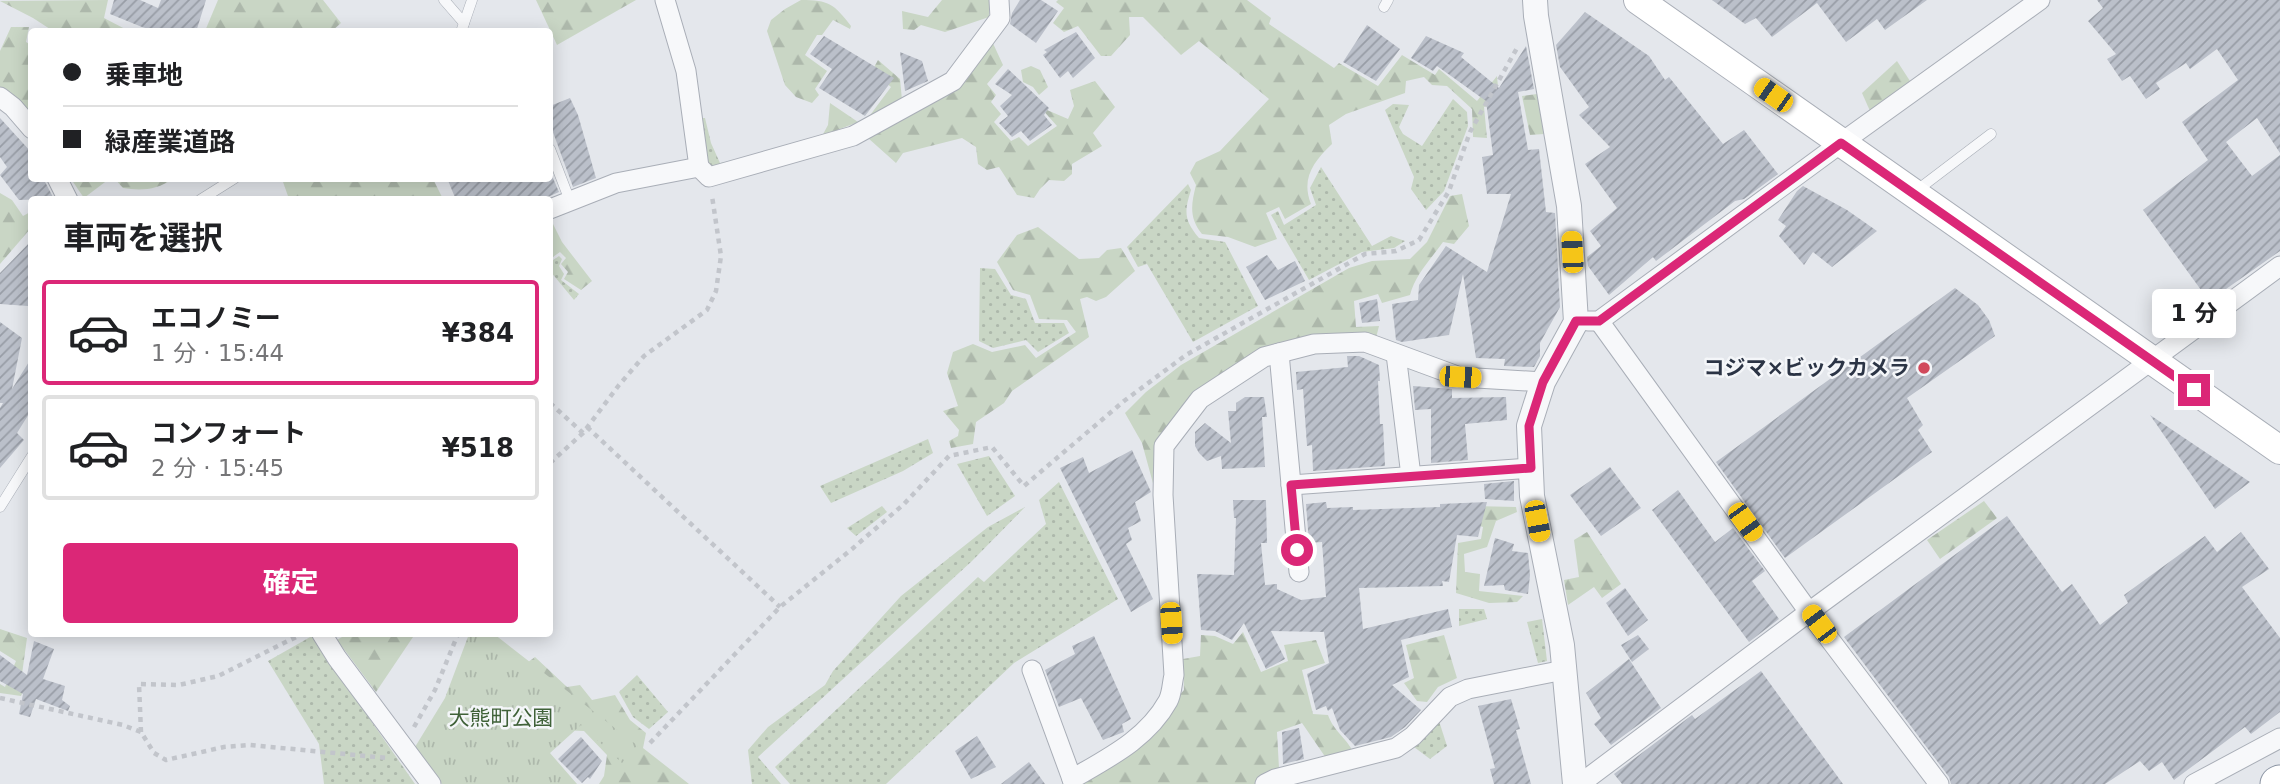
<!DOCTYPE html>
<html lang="ja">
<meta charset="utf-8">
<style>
:root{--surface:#fff;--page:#f6f6f6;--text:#202124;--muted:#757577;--line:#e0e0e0;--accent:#db2777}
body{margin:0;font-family:"DejaVu Sans","Noto Sans JP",sans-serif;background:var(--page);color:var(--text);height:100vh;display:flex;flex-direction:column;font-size:26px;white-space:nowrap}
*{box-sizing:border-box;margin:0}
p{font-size:23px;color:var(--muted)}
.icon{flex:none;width:38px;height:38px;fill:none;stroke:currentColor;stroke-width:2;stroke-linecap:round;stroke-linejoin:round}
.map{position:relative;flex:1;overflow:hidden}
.side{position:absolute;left:28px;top:196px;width:525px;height:441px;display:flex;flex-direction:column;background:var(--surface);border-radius:7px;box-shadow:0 4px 18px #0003}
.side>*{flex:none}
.banner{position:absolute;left:28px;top:28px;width:525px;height:154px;border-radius:7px;box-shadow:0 4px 18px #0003;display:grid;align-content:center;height:154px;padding:0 35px;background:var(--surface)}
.end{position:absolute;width:32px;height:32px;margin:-16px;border:9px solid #db2777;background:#fff;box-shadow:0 0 0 4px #fff}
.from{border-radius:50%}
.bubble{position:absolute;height:49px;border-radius:7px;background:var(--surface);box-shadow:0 4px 18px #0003;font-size:23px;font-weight:700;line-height:49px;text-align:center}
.car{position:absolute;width:21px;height:42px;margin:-21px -10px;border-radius:9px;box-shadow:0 0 5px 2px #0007;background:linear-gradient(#f5c518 24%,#345 0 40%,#f5c518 0 76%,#345 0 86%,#f5c518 0)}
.banner b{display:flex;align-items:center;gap:24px;height:66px;font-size:26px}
.banner b+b{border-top:2px solid var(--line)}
.banner i{width:18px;height:18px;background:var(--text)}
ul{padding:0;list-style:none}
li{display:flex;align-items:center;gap:21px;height:105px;margin:0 14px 10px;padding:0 21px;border:4px solid var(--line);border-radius:7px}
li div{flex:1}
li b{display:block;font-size:26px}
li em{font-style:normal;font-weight:700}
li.selected{border-color:var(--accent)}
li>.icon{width:63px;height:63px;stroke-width:1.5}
h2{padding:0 35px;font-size:32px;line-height:84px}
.action{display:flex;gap:14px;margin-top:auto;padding:14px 35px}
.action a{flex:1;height:80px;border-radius:7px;background:var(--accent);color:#fff;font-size:28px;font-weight:700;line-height:80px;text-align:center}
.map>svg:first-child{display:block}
.grass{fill:url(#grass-dots)}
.forest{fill:url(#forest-firs)}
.park{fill:url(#park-tufts)}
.building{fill:url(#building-hatch)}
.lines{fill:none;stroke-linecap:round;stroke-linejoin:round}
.service-casing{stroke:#a9aeb7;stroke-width:11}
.minor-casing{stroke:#a9aeb7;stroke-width:21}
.tertiary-casing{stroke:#a9aeb7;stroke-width:26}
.secondary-casing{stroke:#a9aeb7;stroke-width:30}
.motorway-casing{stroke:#8b94a3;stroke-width:37}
.path{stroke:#c2c5cb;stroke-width:4.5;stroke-dasharray:5 5;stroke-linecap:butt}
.service{stroke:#f7f8fa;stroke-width:10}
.minor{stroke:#f7f8fa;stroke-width:19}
.tertiary{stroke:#f7f8fa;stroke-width:24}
.secondary{stroke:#fff;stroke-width:28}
.motorway{stroke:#fff;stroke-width:35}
.route{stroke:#db2777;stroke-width:9}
.poi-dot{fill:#d1495b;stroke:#f4f6f9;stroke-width:2.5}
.labels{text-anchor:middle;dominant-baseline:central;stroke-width:5;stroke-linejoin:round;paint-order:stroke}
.poi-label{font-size:21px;font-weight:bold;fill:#2b3445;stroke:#f4f6f9;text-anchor:end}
.park-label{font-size:21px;fill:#3f6138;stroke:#f4f6f9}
</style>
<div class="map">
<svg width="2280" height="784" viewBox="0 0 2280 784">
<defs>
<pattern id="grass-dots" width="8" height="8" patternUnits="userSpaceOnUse" patternTransform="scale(1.75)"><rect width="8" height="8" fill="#c9d6c5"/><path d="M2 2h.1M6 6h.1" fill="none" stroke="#adb8ab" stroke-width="1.8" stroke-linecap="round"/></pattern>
<pattern id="forest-firs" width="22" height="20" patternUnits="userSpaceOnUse" patternTransform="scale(1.75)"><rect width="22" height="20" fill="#c9d6c5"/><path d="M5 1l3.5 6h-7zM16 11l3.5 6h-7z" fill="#adb8ab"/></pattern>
<pattern id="park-tufts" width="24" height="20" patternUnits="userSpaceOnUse" patternTransform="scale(1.75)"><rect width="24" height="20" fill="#c9d6c5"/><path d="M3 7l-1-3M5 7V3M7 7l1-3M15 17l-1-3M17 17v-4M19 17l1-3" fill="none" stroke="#adb8ab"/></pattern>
<pattern id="building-hatch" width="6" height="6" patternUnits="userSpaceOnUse" patternTransform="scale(1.75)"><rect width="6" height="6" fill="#bbc0ca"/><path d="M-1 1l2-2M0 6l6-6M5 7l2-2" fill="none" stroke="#989da6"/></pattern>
</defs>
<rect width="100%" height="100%" fill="#e4e7ec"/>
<g class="grass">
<path d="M1453 99 1467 112 1468 126 1444 191 1426 210 1411 189 1414 177 1385 110 1393 104 1409 105 1399 127 1403 134 1422 146Z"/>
<path d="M698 118H705L711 143 720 163 743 159 707 173Z"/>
<path d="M1321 167 1372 246 1391 236 1405 241 1394 248 1362 252 1309 280 1271 215 1278 211 1284 225 1316 205 1310 188Z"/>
<path d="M1188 184 1191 190C1184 212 1184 220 1199 238L1225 242 1258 306 1193 342 1147 264 1138 267 1127 247Z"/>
<path d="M559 256 562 259 559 266 564 274 561 280 579 294 574 300 550 271V262Z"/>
<path d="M980 268 995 269 1011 295 1026 299 1035 323H1064L1069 333 1038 352 1026 340 993 348 979 341Z"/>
<path d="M928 439 933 453 903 471 831 503 820 486Z"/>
<path d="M989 456 1015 496 987 516 957 464Z"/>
<path d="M1059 482 1118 599 1014 663 886 784H790L775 767 978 577 984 582 1046 524 1039 500Z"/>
<path d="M882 506 887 512 856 536 847 528Z"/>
<path d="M1025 507 972 561 758 757 781 784H752L748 750 768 727 825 685 833 671 901 596 988 527Z"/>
<path d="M1459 609H1484L1487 619 1459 626Z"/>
<path d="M1542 619 1547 661 1538 663 1527 622Z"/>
<path d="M312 636 415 784H324L319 744 268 661Z"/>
<path d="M637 675 668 712 649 729 633 717 619 692Z"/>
<path d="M1439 721 1447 746 1430 759 1414 747Z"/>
</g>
<g class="forest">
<path d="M108 0 104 18 127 30 126 31H53L33 18 0 1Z"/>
<path d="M218 0H323L341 23 332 31H205Z"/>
<path d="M536 0H636L557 45Z"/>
<path d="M801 0C829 0 834 4 851 26L850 29 833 20 822 35H817L805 55 827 71 815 89 819 95 812 103 796 97 785 85 767 31 771 20 785 9Z"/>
<path d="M942 0H989V17L945 32 921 25 914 30 903 29 902 11 928 17Z"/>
<path d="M1058 0H1247L1271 18 1269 24 1334 68 1339 63 1378 86 1402 55 1435 75 1439 69 1477 101 1497 76 1499 99 1508 101 1484 107 1487 138 1473 137 1472 109 1447 86 1432 85 1424 77 1406 81 1405 93 1346 114 1329 125 1332 144C1313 162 1301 179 1311 204L1285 219 1279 207 1266 213 1277 239 1255 247 1228 237 1202 234C1189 218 1191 205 1196 185L1190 173 1196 162 1220 151 1269 99 1199 41 1181 55 1143 17H1129L1130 35 1111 56H1101L1078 26 1064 32 1053 23 1064 8 1056 2Z"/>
<path d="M11 27H29L26 42 31 45V119L0 90V51Z"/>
<path d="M991 39 1003 65 987 84 996 95 991 102 1001 114 994 122 1011 141 1019 137 1028 146 1057 126 1040 107 1068 119 1074 106 1070 90 1095 81 1115 107 1093 133 1102 146 1072 164V174L1064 181 1049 180 1040 189 1034 198 1017 195 999 167 987 170 978 164 976 147 962 138 903 153 896 163 868 138Z"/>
<path d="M878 60 900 79 902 100 868 118 891 87 872 71Z"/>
<path d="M1897 61 1910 81 1870 111 1862 93Z"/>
<path d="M1031 66 1040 70 1048 87 1039 95 1033 87 1023 82 1021 70Z"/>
<path d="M1537 94 1544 134 1530 135 1522 96Z"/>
<path d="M830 103 858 122 822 136 828 125Z"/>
<path d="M71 179H109L84 198Z"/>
<path d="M115 179H172C158 190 140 191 123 188Z"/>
<path d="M282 179H433L443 199H289Z"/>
<path d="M0 193 12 200 23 216 32 211 31 228 0 264Z"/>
<path d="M1462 194 1469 226 1454 244 1443 242C1431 259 1415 275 1410 295L1382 303 1378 294 1354 301 1356 327 1379 326 1376 338H1314L1196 397 1154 487 1142 443 1125 413 1146 392 1181 365 1349 268 1372 261 1410 259 1427 242 1450 196Z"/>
<path d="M550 218 562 242 592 281 581 290 564 279 568 272 561 264 566 258 560 252 550 259Z"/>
<path d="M1038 227 1079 259 1099 258 1107 250 1121 248 1135 271 1106 297 1096 301 1087 297 1080 299 1089 337 1012 391 1004 403 976 422 973 444 951 448 949 441 958 436 959 430 943 411 958 406 947 373 953 352 973 344 992 352 1025 345 1036 358 1076 332 1067 320 1039 319 1030 295 1013 290 997 262 1017 235Z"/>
<path d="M1984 501 1997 518 1940 559 1927 540Z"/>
<path d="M1473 506 1516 507 1517 512 1496 521 1487 547 1464 554 1465 572 1480 574 1479 591 1523 596 1517 602 1489 603 1456 593 1458 543 1481 539 1483 527 1471 523Z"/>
<path d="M1587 532 1621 584 1602 598 1594 587 1568 605 1564 580 1579 577 1574 540Z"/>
<path d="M0 629 27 638 22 674 28 677 21 696 0 693V684L5 687 16 661 0 651Z"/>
<path d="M1243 632 1261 672 1288 661 1284 645 1316 640 1325 663 1302 670 1313 714 1328 715C1334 732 1346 737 1353 752L1326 758 1302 723 1277 732 1279 768 1257 778 1255 784H1084L1082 780 1132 750 1184 690 1183 659 1200 656 1201 635 1215 636 1233 644Z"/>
<path d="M347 634H415L376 692 337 640Z"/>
<path d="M1444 635 1457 678 1438 687 1427 702 1417 701 1404 683 1414 678 1406 645Z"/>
<path d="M535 657 567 687 580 685 592 700 615 695 630 720 646 733 643 748 689 784H599L604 776 607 755 584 731 560 730 520 668Z"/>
</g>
<path class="park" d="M469 634H494L638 746 622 763 581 725 550 753 577 784H442L415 747 445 698Z"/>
<g class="building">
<path d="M114 0H140L158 8 161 0H206L196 32H159L142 27 110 14Z"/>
<path d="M1020 0H1041L1058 11 1036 43 1010 24 1012 13Z"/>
<path d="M1712 0H1927L1885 30 1877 19 1846 42 1817 3 1772 37 1756 18 1745 24Z"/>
<path d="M2097 0H2280V153L2257 118 2226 142 2252 176 2280 155V251L2209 301 2143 210 2208 160 2182 122 2238 80 2217 49 2190 69 2186 63 2156 83 2160 89 2146 99 2130 76 2122 81 2107 59 2116 54 2088 21 2103 8Z"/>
<path d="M1585 12 1649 56 1665 80 1669 77 1723 144 1744 130 1778 174 1744 199 1735 201 1656 261 1653 257 1609 295 1588 266 1587 257 1601 246 1590 231 1617 208 1585 164 1610 147 1579 115 1589 107 1560 67 1556 45Z"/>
<path d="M1367 25 1400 49 1376 81 1343 62Z"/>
<path d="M1076 32 1095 58 1073 78 1068 71 1060 78 1043 55 1047 52 1044 50Z"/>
<path d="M824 36 894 78 865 116 819 88 832 69 810 54Z"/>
<path d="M1426 36 1464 53 1461 57 1499 88 1526 46 1534 89 1518 92 1528 150 1539 149 1546 212 1555 213 1560 307 1540 343V356L1534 367 1504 366 1505 359 1476 358 1463 274 1449 335 1402 342 1396 340 1392 304 1418 300 1419 285 1446 246 1487 272 1511 194H1487L1482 157 1493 155 1486 101 1437 66 1433 71 1411 58Z"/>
<path d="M900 52 922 61 928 81 905 91Z"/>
<path d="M1008 69 1049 108 1044 115 1052 125 1030 141 1021 131 1012 137 999 123 1008 116 1000 106 1012 95 995 84Z"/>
<path d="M570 98 578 115 596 178 573 187 550 124V106Z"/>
<path d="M0 118 32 153V178H43L54 199 19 200 0 175 7 167 0 157Z"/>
<path d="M552 176 559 192 541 200H456L447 178H550Z"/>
<path d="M1803 186 1847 210 1877 231 1832 267 1813 252 1804 265 1779 236 1786 226 1778 220 1797 191Z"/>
<path d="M32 240V287L28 306 0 304V273Z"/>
<path d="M1267 255 1278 270 1295 261 1305 281 1265 300 1246 267Z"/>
<path d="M1955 288 1978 305 1989 320 1995 336 1907 398 1923 425 1918 430 1932 452 1785 558 1716 462Z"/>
<path d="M1377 299 1380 321 1362 323 1359 303Z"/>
<path d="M0 322 22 338 12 389 32 357V409L17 433 24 440 0 468V408L3 403H0Z"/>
<path d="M1347 356H1359L1379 365 1380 381H1378L1380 424H1383L1385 466 1313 471 1312 445 1307 446 1303 389 1297 390 1296 372 1348 367Z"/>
<path d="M1413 386 1452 389V398L1506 397 1507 420 1465 424 1468 460 1431 463V409L1415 410Z"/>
<path d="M1245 397H1264L1267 417H1262L1265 467 1222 469 1221 456 1207 461 1199 453 1195 446V432L1205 423 1231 443 1228 411H1236V403Z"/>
<path d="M2150 415 2250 482 2215 509Z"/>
<path d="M1132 450 1151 492 1135 502 1141 521 1128 528 1132 540 1126 544 1153 599 1131 612 1060 468 1083 457 1089 473Z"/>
<path d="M1610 467 1641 508 1601 536 1570 495Z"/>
<path d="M1514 481V501L1485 499 1484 484Z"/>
<path d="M1678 490 1715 542 1733 528 1765 571 1752 581 1779 619 1749 642 1652 510Z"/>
<path d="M1233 500H1266L1267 543H1261L1265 585 1277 584V589L1301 600 1326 597 1322 542 1309 543 1306 504 1326 502 1327 508 1353 507V510L1440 507V504L1487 502 1478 537 1457 535 1449 582 1442 581 1443 586 1359 588 1363 629 1448 609 1452 627 1401 640 1409 677 1392 685 1421 710 1405 727 1391 737 1355 746 1340 730 1332 708 1328 711 1326 706 1316 710 1307 674 1329 663 1324 632 1271 631 1285 659 1266 669 1244 623 1232 640 1215 631 1201 630 1197 574 1234 575 1236 518H1234Z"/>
<path d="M2007 516 2062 592 2072 584 2100 625 2128 603 2124 595 2205 536 2217 552 2241 532 2269 569 2242 587 2280 638V712L2251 734 2245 727 2174 780 2162 762 2149 771 2140 761 2105 784H1951L1949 777 1844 637Z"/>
<path d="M1495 538 1514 544 1512 551 1528 553 1530 575 1528 594 1505 590 1504 585 1484 586Z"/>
<path d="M1625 588 1648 620 1628 636 1606 603Z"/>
<path d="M1638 635 1649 649 1632 662 1621 645Z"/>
<path d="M1094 636 1131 719 1122 724 1124 732 1103 740 1081 698 1059 707 1045 670 1075 654 1072 646Z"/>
<path d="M34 641 54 649 43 679 65 686 62 700 70 706 68 711 36 699 30 717 19 714 23 694 0 681V655L27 675Z"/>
<path d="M1629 659 1661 708 1611 745 1594 724 1601 718 1586 693Z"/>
<path d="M1761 671 1843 784H1622L1614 774 1692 715 1695 719Z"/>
<path d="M1511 699 1520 729 1516 730 1531 784H1494L1490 769 1495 768 1478 706Z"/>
<path d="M1299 728 1304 759 1283 764 1282 732Z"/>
<path d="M977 736 996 767 971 779 955 751Z"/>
<path d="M581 737 602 761 590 779 588 777 582 783 558 759Z"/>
<path d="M1029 762 1045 784H1001Z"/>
</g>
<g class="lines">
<g class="service-casing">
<g id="service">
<path d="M444 0 464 23"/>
<path d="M1384 7 1388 0"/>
<path d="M461 32 472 0"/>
<path d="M550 149 570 201"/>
<path d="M1916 191 1991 134"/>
<path d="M200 200 235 178"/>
<path d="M0 507 32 456"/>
</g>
</g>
<g class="minor-casing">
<g id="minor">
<path d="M665 0 686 71 699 167 709 177 853 136 953 81 1000 18 999 0"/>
<path d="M0 97 13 107 32 129"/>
<path d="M57 178 68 200"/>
<path d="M550 209 616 183 699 167"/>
<path d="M1588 321H1599L1841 143 2040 0"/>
<path d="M1599 321 1809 612 1939 784"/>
<path d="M1279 353 1299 572"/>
<path d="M1396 354 1411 476"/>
<path d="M1291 485 1531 468"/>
<path d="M322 634 337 658 431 784"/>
<path d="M1032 670 1072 779"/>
<path d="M1074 784 1072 779C1108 758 1147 739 1168 701 1172 694 1172 683 1174 675L1163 495 1164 446 1200 399 1264 357 1314 344 1365 342 1460 377 1543 382"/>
<path d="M1265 784 1275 779 1396 748 1413 736 1450 697 1468 689 1564 670"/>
<path d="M1580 784 1809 612 2280 266"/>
<path d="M2194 784 2280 738"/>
</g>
</g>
<g class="tertiary-casing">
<path id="tertiary" d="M1535 0 1536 16 1569 206 1576 322 1543 382 1529 426 1532 496 1562 645 1575 784"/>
</g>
<g class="secondary-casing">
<path id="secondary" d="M1638 0 2280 450"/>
</g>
<g class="motorway-casing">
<path id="motorway" d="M2278 784 2280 783"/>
</g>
<g class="path">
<path d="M550 403 583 433"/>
<path d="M587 427 780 607"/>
<path d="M550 463 583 433 619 385 644 356 707 310 716 291 721 256 712 196"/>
<path d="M0 698 123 725 141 732 154 753 166 760 224 747 250 745 387 758"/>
<path d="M414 727 435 690 458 634"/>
<path d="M141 732 139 684 179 685 218 676 302 634"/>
<path d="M650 743 780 607 852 549 904 504 949 456 992 447 1024 486 1124 401 1186 355 1365 254 1396 251 1419 240 1449 191 1470 132 1517 48"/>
</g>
<use href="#service" class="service"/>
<use href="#minor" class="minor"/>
<use href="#tertiary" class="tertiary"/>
<use href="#secondary" class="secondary"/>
<use href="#motorway" class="motorway"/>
</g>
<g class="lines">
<path class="route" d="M1297 550 1291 485 1531 468 1529 426 1543 382 1576 321H1599L1841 143 2194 390"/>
</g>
<circle class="poi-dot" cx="1924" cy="368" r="7"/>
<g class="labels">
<g class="poi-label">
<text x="1910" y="368">コジマ×ビックカメラ</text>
</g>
<g class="park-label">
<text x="501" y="718">大熊町公園</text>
</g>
</g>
</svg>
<i class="end from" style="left:1297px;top:550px"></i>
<i class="end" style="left:2194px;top:390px"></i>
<div class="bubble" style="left:2152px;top:289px;width:84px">1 分</div>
<i class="car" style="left:1773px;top:95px;rotate:305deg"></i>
<i class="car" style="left:1572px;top:252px;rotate:357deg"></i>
<i class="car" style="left:1460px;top:377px;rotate:93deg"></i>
<i class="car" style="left:1537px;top:521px;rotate:169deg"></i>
<i class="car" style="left:1745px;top:522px;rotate:144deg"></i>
<i class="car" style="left:1171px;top:623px;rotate:176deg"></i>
<i class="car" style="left:1819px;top:624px;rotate:323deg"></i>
<div class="banner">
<b><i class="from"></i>乗車地</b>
<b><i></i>緑産業道路</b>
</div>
<section class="side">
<h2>車両を選択</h2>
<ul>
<li class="selected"><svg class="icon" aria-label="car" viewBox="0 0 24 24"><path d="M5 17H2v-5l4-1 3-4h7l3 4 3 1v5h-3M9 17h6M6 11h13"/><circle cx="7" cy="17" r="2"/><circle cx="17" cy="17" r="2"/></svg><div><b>エコノミー</b><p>1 分 · 15:44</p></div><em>¥384</em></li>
<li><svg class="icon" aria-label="car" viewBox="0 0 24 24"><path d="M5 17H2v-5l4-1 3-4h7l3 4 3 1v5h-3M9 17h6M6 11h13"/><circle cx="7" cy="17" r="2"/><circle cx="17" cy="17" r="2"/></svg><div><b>コンフォート</b><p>2 分 · 15:45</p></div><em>¥518</em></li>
</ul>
<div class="action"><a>確定</a></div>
</section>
</div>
